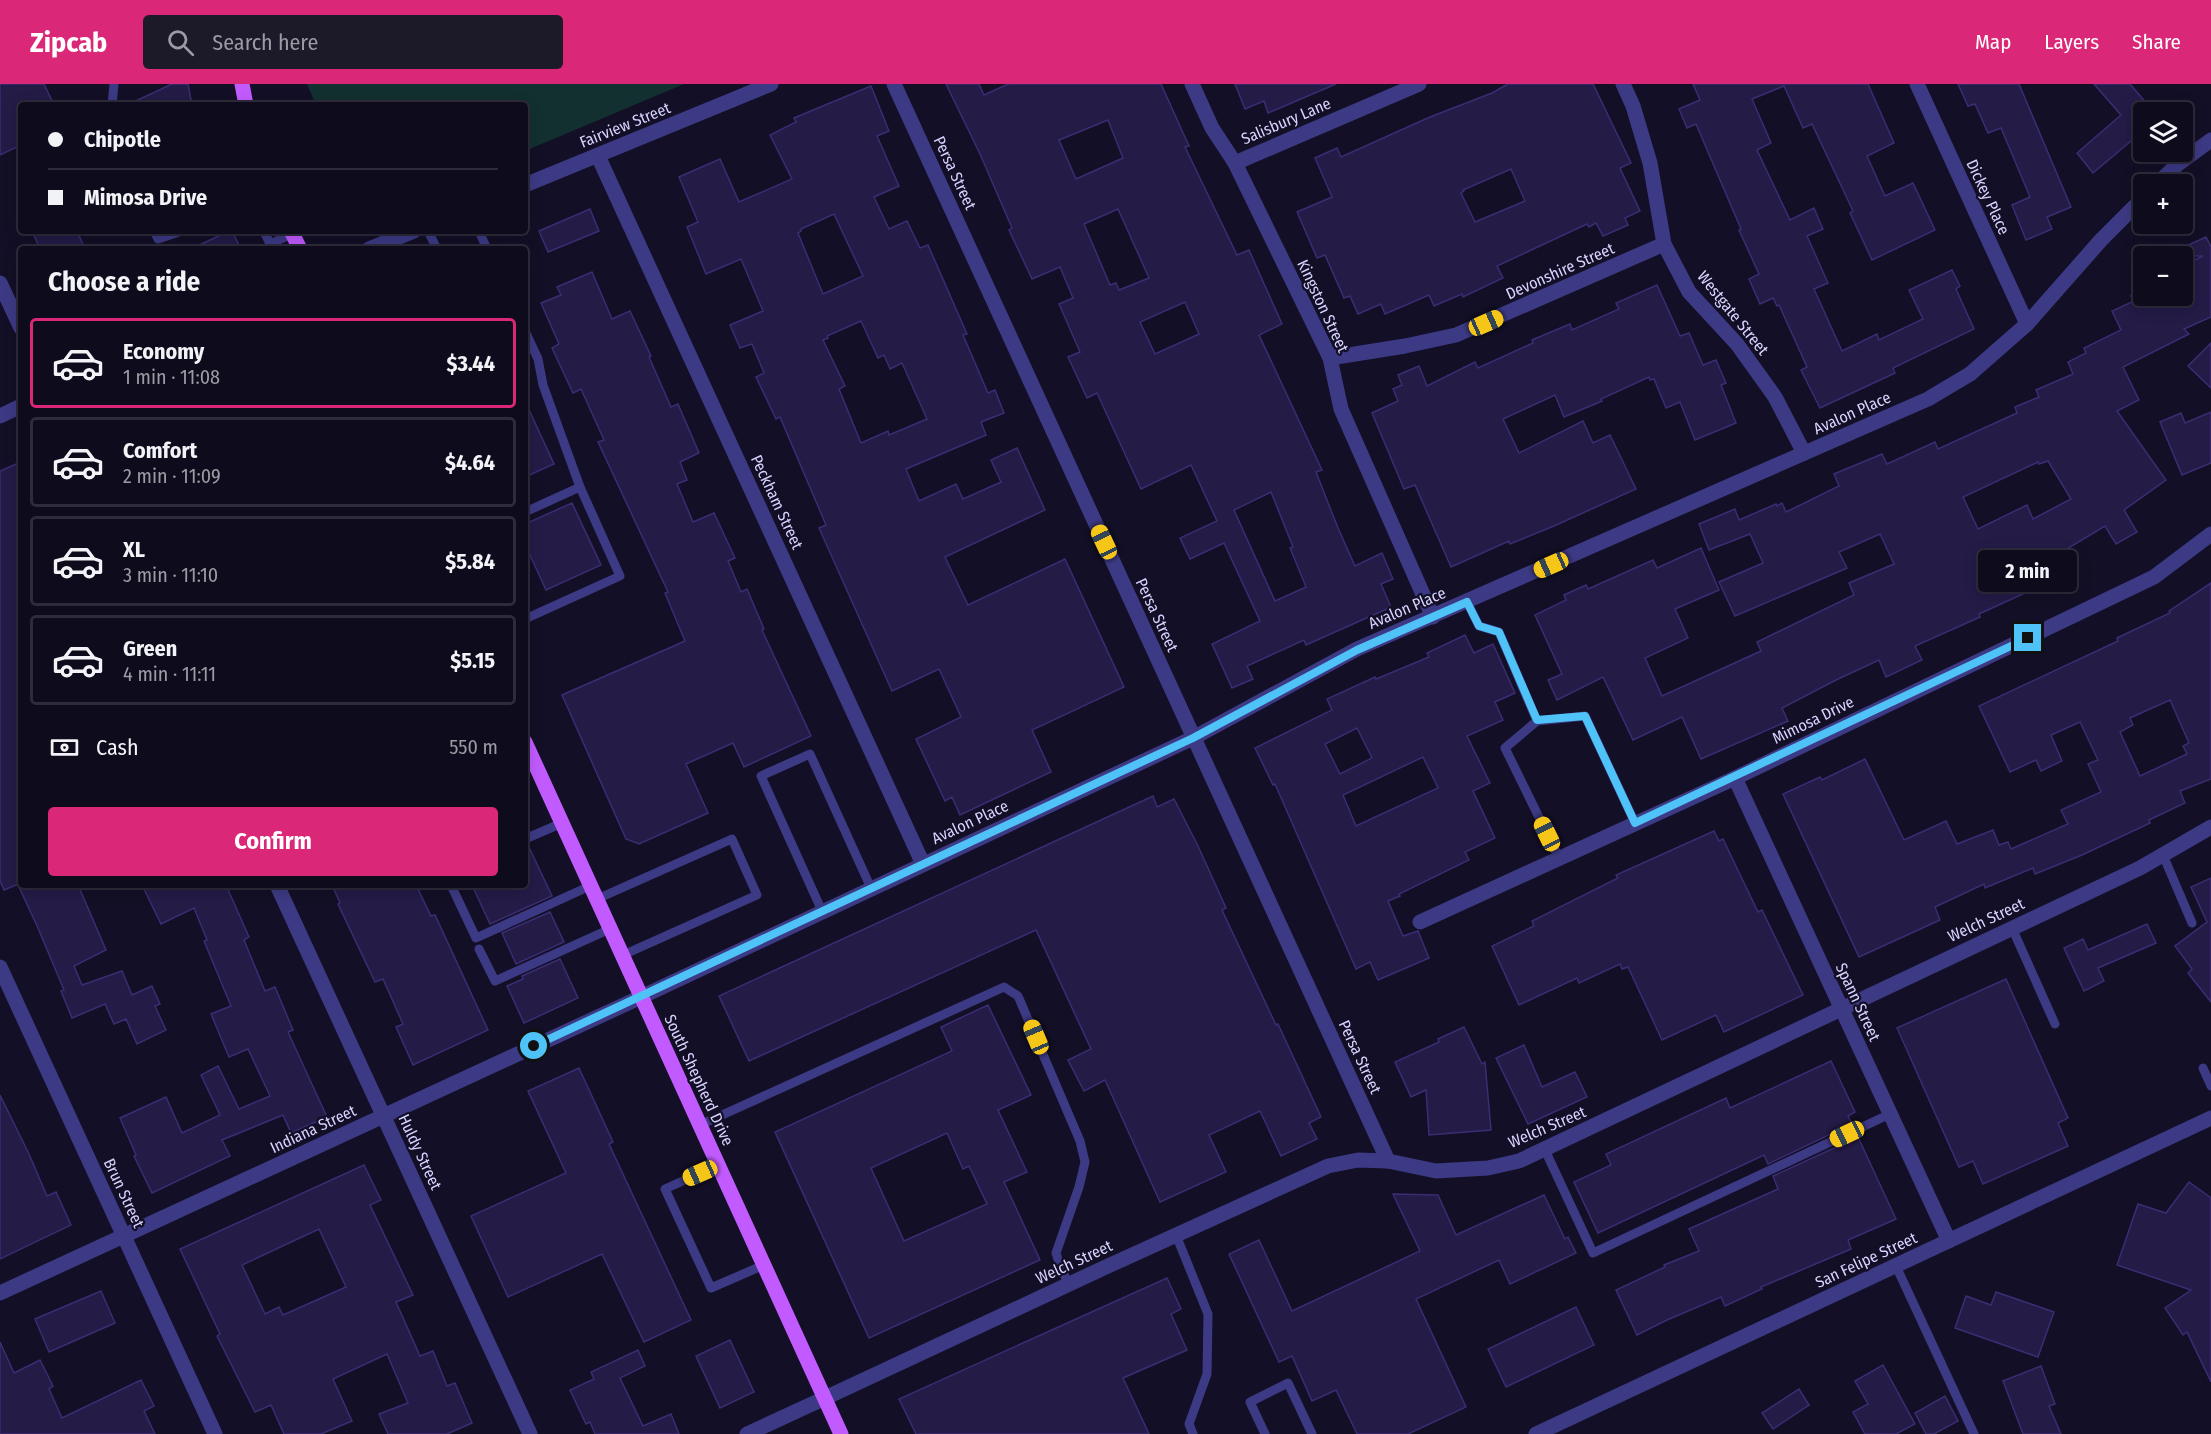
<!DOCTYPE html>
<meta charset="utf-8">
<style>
:root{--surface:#0e0b1c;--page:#1c1929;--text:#f1f3f6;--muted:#9b9ba3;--line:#2e2b3b;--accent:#db2777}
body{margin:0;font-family:"Fira Sans Condensed",sans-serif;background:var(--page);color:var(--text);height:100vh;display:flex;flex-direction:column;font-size:22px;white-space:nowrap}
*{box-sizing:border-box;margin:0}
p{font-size:20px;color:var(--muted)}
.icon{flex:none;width:33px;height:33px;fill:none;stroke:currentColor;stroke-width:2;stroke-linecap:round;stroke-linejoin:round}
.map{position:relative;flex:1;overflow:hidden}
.side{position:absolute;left:18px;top:162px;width:510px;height:642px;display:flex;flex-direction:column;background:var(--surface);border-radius:6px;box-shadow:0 3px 15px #0003,0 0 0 2px var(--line)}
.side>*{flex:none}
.guide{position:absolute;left:18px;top:18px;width:510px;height:132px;border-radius:6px;box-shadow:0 3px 15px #0003,0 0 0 2px var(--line);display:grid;align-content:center;height:132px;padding:0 30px;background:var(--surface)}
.tools{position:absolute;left:2133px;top:18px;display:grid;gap:12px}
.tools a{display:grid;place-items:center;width:60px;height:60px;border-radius:6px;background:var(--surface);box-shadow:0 3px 15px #0003,0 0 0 2px var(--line);font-size:30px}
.end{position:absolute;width:27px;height:27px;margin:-14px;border:8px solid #4fc3f7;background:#111;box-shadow:0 0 0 3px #111}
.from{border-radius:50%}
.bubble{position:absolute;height:42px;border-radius:6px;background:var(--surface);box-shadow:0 3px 15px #0003,0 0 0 2px var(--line);font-size:20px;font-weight:700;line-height:42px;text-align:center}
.car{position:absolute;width:18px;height:36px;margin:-18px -9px;border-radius:8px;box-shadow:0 0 4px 2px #0007;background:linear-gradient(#f5c518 24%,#345 0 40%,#f5c518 0 76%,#345 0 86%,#f5c518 0)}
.guide b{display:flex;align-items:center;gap:21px;height:57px;font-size:22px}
.guide b+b{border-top:2px solid var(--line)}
.guide i{width:15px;height:15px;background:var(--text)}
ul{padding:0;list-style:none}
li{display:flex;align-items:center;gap:18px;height:90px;margin:0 12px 9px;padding:0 18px;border:3px solid var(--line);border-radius:6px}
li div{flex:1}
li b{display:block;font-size:22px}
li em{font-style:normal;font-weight:700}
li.current{border-color:var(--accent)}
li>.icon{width:54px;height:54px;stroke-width:1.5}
h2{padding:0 30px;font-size:27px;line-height:72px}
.pay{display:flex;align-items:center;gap:15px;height:66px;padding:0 30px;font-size:22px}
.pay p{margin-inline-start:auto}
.primary-button{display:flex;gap:12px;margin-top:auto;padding:12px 30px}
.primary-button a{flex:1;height:69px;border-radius:6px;background:var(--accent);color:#fff;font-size:24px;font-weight:700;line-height:69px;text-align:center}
header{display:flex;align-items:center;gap:36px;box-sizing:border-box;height:84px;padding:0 30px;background:var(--accent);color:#fff}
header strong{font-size:28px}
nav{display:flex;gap:33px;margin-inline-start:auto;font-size:21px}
.search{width:420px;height:54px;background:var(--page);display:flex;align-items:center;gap:15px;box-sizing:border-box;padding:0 21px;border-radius:6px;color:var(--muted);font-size:22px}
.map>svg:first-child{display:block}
.green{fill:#12302f}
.building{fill:#241b47;stroke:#3b2d73;stroke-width:1.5;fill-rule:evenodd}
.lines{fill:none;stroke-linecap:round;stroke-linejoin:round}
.service{stroke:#3d3a85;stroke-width:9}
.minor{stroke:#3d3a85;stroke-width:15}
.tertiary{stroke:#3d3a85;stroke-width:15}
.primary{stroke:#c25bff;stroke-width:15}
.route{stroke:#4fc3f7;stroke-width:8}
.labels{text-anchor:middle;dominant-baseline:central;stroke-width:4.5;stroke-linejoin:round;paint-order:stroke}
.street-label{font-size:16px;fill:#d9d4ff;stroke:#130f26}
</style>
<header>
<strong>Zipcab</strong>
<div class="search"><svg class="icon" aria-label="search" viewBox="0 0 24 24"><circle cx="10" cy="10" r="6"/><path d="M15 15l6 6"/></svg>Search here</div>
<nav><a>Map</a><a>Layers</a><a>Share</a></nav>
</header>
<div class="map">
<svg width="2211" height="1350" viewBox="0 0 2211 1350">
<rect width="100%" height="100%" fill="#130f26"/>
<path class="green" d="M307 0H684L525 67V21H316Z"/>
<g class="building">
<path d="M0 0H44L54 21H21V61L0 71Z"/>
<path d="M172 0H188L192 21H127Z"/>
<path d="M946 0H979L984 11 1008 0H1161L1189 62 1185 63 1237 171 1249 166 1282 240 1259 251 1322 386 1316 388 1338 444 1355 482 1382 469 1393 495 1381 500 1391 523 1306 561 1304 556 1247 582 1253 595 1232 604 1212 560 1260 537 1224 459 1190 475 1180 454 1217 437 1191 381 1141 405 1097 309 1087 314 1068 273 1080 268 1059 220 1073 214 1060 183 1032 195 1009 146 1012 144 980 70ZM1108 36 1123 74 1076 95 1059 56ZM1118 125 1149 194 1119 206 1116 199 1110 201 1084 140ZM1185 218 1199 250 1155 270 1140 238ZM1271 408 1293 463 1290 464 1306 503 1275 517 1234 426Z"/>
<path d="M1235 0H1336L1268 29 1264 17 1245 25Z"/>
<path d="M1508 0H1593L1631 79 1620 84 1640 127 1625 134 1628 141 1603 152 1596 139 1589 143 1587 140 1497 182 1503 194 1463 213 1462 210 1434 222 1429 211 1385 230 1381 220 1358 230 1350 212 1344 214 1325 171 1317 174 1297 128 1332 113 1315 74 1337 64 1341 73 1430 33 1492 9ZM1511 85 1525 117 1475 138 1461 109 1464 107 1463 106Z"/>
<path d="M1693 0H1868L1894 59 1867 72 1885 112 1913 99 1935 146 1872 176 1850 129 1853 127 1812 40 1803 44 1784 2 1752 15 1771 59 1757 66 1790 136 1814 124 1823 145 1807 152 1828 199 1814 205 1842 267 1877 250 1879 256 1923 235 1909 206 1952 186 1960 202 1956 205 1974 245 1893 284 1895 289 1820 324 1801 286 1807 283 1779 221 1777 222 1773 214 1760 220 1749 195 1759 190 1739 146 1741 145 1696 40 1687 44 1679 25 1700 16Z"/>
<path d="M1958 0H2019L2071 123 2047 133 2052 145 2026 156 2012 121 2030 113 2001 44 1988 49 1975 20 1968 22Z"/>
<path d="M2094 0H2130L2154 28H2144V46L2093 89 2077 69 2121 31Z"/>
<path d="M871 2 889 47 877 52 899 102 874 113 889 145 907 137 920 164 928 161 967 250 963 251 988 309 995 306 1004 329 981 338 986 351 906 385 919 417 956 400 963 415 1001 398 991 376 1017 364 1045 426 945 473 968 521 1065 475 1124 603 1032 646 1051 688 960 731 952 713 945 717 916 655 961 633 939 585 892 607 819 444 826 441 780 333 776 335 756 293 764 289 752 260 740 264 730 241 763 227 741 175 706 190 687 143 698 138 679 93 720 75 739 118 792 95 770 51 796 38 794 34ZM834 130 863 192 823 210 798 149 801 147V145ZM861 237 878 274 884 271 890 285 902 279 927 335 889 351 888 347 861 359 839 305 845 302 823 256 828 254 827 252Z"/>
<path d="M590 125 599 147 548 168 539 147Z"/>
<path d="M32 147H77L85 165H40Z"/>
<path d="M229 147H232L241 165H191Z"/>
<path d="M2206 153 2211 163V233L2184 245 2189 250 2123 283 2139 316 2117 327 2166 396 2124 426 2137 448 2116 460 2105 442 2065 466 2067 469 2053 476 2063 496 2038 508 2036 504 1979 530 1980 533 1915 562 1922 576 1886 593 1879 576 1836 596 1782 624 1788 637 1701 675 1682 633 1633 656 1603 593 1557 616 1548 596 1562 590 1535 531 1566 516 1564 511 1586 501 1588 505 1653 476 1657 484 1701 464 1719 506 1675 525 1688 554 1645 574 1662 612 1761 567 1757 558 1854 511 1849 499 1894 480 1880 450 1839 468 1847 484 1735 532 1719 498 1763 479 1750 450 1709 466 1699 440 1735 425 1739 436 1776 420 1777 422 1782 419 1786 428 1839 402 1834 390 1882 370 1887 380 1935 358 1938 365 2017 329 2015 323 2039 313 2036 306 2073 290 2068 278 2086 269 2084 264 2121 246 2112 227 2134 217 2131 212H2182V182L2203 172H2164ZM2048 377 2071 415 2033 435 2027 421 1978 445 1963 413 2038 378 2039 380Z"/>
<path d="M592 188 612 235 630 227 651 272 649 273 671 323 678 320 699 369 680 378 687 396 677 400 693 438 714 429 735 474 728 477 741 508 747 505 764 545 762 546 811 652 744 683 733 659 686 680 708 729 639 760 626 755 562 611 685 557 665 509 668 508 598 358 604 356 581 305 573 309 552 264 559 260 541 219 561 211 557 203Z"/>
<path d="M1657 201 1680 252 1689 249 1703 281 1716 276 1726 299 1721 301 1736 339 1695 356 1680 318 1666 324 1654 295 1650 296 1649 293 1601 315 1602 317 1564 333 1555 311 1503 335 1519 369 1583 337 1593 359 1610 351 1636 405 1554 442 1510 460 1509 457 1451 483 1415 401 1404 405 1372 329 1398 317 1393 305 1402 301 1398 291 1419 282 1427 302 1475 278 1478 284 1533 259 1532 256 1570 240 1572 246 1619 225 1616 219Z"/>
<path d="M2211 259V304L2188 282Z"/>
<path d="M525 317 554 380 525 393Z"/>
<path d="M2211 328V379L2182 391 2160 338 2181 329 2185 339Z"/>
<path d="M21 378V799L4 806 0 797V387Z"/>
<path d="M572 419 601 481 546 506 525 460V440Z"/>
<path d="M2211 499V695L2180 707 2185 719 2149 736 2150 739 2082 771 2035 790 2033 784 1985 804 1984 800 1935 823 1940 836 1859 873 1783 710 1820 693 1822 696 1865 675 1904 756 1946 737 1957 760 1993 746 1999 761 2008 758 2011 765 2068 740 2061 726 2101 708 2088 680 2098 676 2080 638 2051 651 2062 677 2041 687 2036 676 2010 688 1979 622 2118 557 2117 554 2170 529 2169 527ZM2170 616 2189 659 2183 662 2187 670 2140 692 2120 648 2133 641 2130 634Z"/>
<path d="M1465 551 1474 569 1493 560 1515 609 1495 618 1503 636 1467 652 1490 699 1473 707 1495 754 1465 768 1469 776 1399 810 1400 812 1388 817 1403 852 1418 847 1429 874 1378 896 1370 878 1356 885 1275 700 1273 701 1255 664 1332 626 1327 615 1375 593 1376 595 1429 573 1427 569ZM1357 644 1372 674 1340 690 1325 660ZM1423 673 1438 704 1356 742 1343 711Z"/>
<path d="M1153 712 1157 723 1174 715 1198 762 1226 824 1222 826 1276 941 1278 940 1321 1033 1309 1039 1317 1055 1281 1072 1260 1027 1209 1051 1226 1088 1160 1118 1105 996 1084 1007 1068 976 1091 965 1036 846 749 977 719 912Z"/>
<path d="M1714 747 1719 757 1723 755 1758 828 1762 826 1803 911 1724 948 1716 931 1662 956 1628 883 1622 885 1620 880 1579 899 1577 894 1519 921 1492 862 1534 842 1532 837 1618 794 1616 791Z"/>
<path d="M528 761 552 812 490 840 472 801H525V762Z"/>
<path d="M2211 794V918L2188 889 2192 885 2175 862 2207 838 2191 803Z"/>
<path d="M18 801H78L106 866 74 882 82 901 122 887 132 911 152 902 160 920 155 922 166 946 137 960 126 935 114 940 105 920 72 934 61 907 64 906 38 844Z"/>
<path d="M142 801H226L249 853 244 856 265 907 275 903 293 946 288 948 327 1033 291 1049 283 1031 222 1056 230 1072 152 1109 134 1072 136 1071 120 1034 166 1013 182 1049 220 1031 201 991 218 982 239 1025 270 1012 248 965 229 973 211 930 231 922 204 857 207 856 194 824 161 840Z"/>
<path d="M332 801H416L431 832 435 831 488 946 413 981 396 943 403 940 383 895 375 898 338 820 340 819Z"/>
<path d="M550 828 564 858 516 880 502 849Z"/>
<path d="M2147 840 2156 859 2098 884 2104 897 2084 907 2064 864 2083 855 2088 866Z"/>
<path d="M560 875 578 914 524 939 507 902 523 895 522 892Z"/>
<path d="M2006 895 2068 1034 2058 1039 2068 1062 1983 1100 1973 1077 1959 1083 1897 944Z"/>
<path d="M988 921 1031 1011 998 1026 1027 1088 1004 1098 1040 1176 869 1254 775 1048 952 967 941 943ZM947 1049 963 1085 969 1082 987 1120 904 1157 871 1084Z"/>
<path d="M1464 943 1482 980 1485 978 1491 1046 1429 1051 1426 1006 1411 1013 1395 978 1439 958 1438 955Z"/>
<path d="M1524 961 1542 1003 1575 988 1587 1013 1528 1040 1496 974Z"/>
<path d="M1831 977 1855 1028 1848 1032 1852 1040 1768 1080 1764 1071 1598 1149 1574 1098 1611 1081 1606 1070 1726 1014 1730 1024Z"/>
<path d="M579 984 613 1058 609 1060 691 1236 644 1258 602 1170 508 1213 471 1132 566 1089 528 1007Z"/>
<path d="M0 1011 29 1070 47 1112 56 1108 71 1141 0 1175Z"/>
<path d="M1858 1053 1896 1135 1848 1156 1851 1165 1761 1203 1762 1205 1725 1222 1721 1213 1667 1236 1637 1251 1616 1206 1665 1183 1664 1181 1699 1167 1689 1145 1778 1105 1773 1092Z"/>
<path d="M364 1081 381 1116 370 1121 413 1211 396 1218 420 1272 433 1267 447 1302 455 1299 472 1339 447 1350H388L379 1330 408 1319 387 1270 333 1295 352 1337 321 1350H284L271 1321 255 1328 217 1252 220 1250 180 1165ZM319 1145 346 1203 283 1231 279 1223 265 1230 242 1181Z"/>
<path d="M2189 1098 2211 1114V1298L2187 1248 2183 1251 2165 1224 2191 1206 2117 1181 2138 1120 2166 1129Z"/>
<path d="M1393 1110 1438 1111 1456 1151 1544 1111 1565 1155 1568 1153 1576 1169 1510 1200 1499 1176 1416 1215 1466 1323 1408 1350H1357L1336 1306 1312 1317 1292 1272 1279 1278 1229 1170 1259 1156 1292 1227 1420 1167Z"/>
<path d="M1167 1194 1181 1225 1171 1230 1187 1266 1123 1294 1149 1350H916L899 1315Z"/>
<path d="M101 1207 115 1239 49 1268 35 1235Z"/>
<path d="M1996 1208 2054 1228 2038 1273 1955 1244 1966 1212 1991 1221Z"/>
<path d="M1576 1223 1594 1261 1506 1303 1488 1265Z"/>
<path d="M730 1256 754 1308 720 1324 696 1272Z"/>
<path d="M0 1258 14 1289 40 1276 53 1302 49 1305 62 1334 141 1296 154 1322 144 1327 155 1350H0Z"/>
<path d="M638 1266 645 1282 620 1294 643 1342 671 1330 679 1350H595L590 1338 586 1340 570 1306 594 1295 591 1288Z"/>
<path d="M1883 1281 1915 1340 1896 1350H1865L1853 1328 1868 1320 1855 1297Z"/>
<path d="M2041 1282 2055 1320 2049 1322 2061 1350H2023L2003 1297Z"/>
<path d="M1799 1305 1809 1321 1773 1345 1762 1329Z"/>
<path d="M1945 1312 1958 1337 1934 1350H1926L1915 1329Z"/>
</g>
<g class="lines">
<g class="service">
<path d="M112 21 114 0"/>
<path d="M154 147 158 155 182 147"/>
<path d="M264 147 270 160 292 150"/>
<path d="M428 147 437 165"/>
<path d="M479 147 487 165"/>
<path d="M525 247 538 275 543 301 580 403 620 492 525 535"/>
<path d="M525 428 580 403"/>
<path d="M1467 518 1479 542 1499 548 1537 637 1585 632 1635 739"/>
<path d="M1537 637 1505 664 1559 774"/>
<path d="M525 755 562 739"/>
<path d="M2163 771 2192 839"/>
<path d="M451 801 476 854 590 802"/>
<path d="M597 815 732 755 757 811 623 871"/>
<path d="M822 827 761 692 810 670 871 804"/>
<path d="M2012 844 2055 940"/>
<path d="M479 865 495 897 610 845"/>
<path d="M2203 984 2211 1002"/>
<path d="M700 1041 1004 903 1018 912 1080 1057 1085 1078 1079 1103 1056 1169 1061 1185 1069 1200"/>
<path d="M1545 1066 1593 1169 1890 1030"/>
<path d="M718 1081 665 1105 711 1204 764 1181"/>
<path d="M1176 1151 1208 1230 1207 1290 1189 1340 1193 1350"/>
<path d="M1896 1182 1974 1350"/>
<path d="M1265 1350 1250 1318 1288 1299 1312 1350"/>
</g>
<g class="minor">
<path d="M894 0 1388 1077"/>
<path d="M1192 0 1212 44 1235 79 1330 274 1341 325 1433 533"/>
<path d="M1623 0 1633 22 1650 79 1664 160 1689 208 1737 260 1775 313 1804 369"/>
<path d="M1917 0 2027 240"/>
<path d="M598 72 923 780"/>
<path d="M1235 79 1419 0"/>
<path d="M0 199 21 244"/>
<path d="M1330 274 1405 262 1456 251 1664 160"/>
<path d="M1735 694 1949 1157"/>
<path d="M277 801 530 1350"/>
<path d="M1420 838 1735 694 2154 493 2211 450"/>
<path d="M0 883 215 1350"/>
<path d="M0 1209 641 913"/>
<path d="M825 1314 1108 1182 1328 1082 1358 1076 1388 1077 1436 1087 1488 1084 1519 1077 2140 784 2211 743"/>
</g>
<g class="tertiary">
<path d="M2157 100 2178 80 2211 56"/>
<path d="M525 101 771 0"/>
<path d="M369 165 414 147"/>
<path d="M0 332 21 322"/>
<path d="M641 913 1193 654 1357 565 1928 315 1970 290 2027 240 2101 156 2144 113"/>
<path d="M747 1350 825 1314"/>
<path d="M1536 1350 2211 1034"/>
</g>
<g class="primary">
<path d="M242 0 246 21"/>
<path d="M291 147 300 165"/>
<path d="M525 658 841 1350"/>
</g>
</g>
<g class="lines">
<path class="route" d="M534 962 1193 654 1357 566 1467 518 1479 542 1499 548 1537 636 1585 632 1635 739 2028 554"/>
</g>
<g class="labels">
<g class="street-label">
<text transform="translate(1286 37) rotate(-23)">Salisbury Lane</text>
<text transform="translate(625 41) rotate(-22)">Fairview Street</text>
<text transform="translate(955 89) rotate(65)">Persa Street</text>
<text transform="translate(1988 113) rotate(65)">Dickey Place</text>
<text transform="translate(1560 187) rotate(-24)">Devonshire Street</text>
<text transform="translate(1323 222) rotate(65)">Kingston Street</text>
<text transform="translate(1733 229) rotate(51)">Westgate Street</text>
<text transform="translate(1852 329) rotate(-24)">Avalon Place</text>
<text transform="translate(777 418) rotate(65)">Peckham Street</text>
<text transform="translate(1407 524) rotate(-23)">Avalon Place</text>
<text transform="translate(1157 531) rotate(65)">Persa Street</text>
<text transform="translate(1813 636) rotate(-26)">Mimosa Drive</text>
<text transform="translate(970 738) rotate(-25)">Avalon Place</text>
<text transform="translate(1986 836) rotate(-25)">Welch Street</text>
<text transform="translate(1858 918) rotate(65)">Spann Street</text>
<text transform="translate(1360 973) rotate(65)">Persa Street</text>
<text transform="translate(699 996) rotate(65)">South Shepherd Drive</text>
<text transform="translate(1547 1043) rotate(-23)">Welch Street</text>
<text transform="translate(313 1045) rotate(-25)">Indiana Street</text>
<text transform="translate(420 1068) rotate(65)">Huldy Street</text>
<text transform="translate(124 1109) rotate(65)">Brun Street</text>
<text transform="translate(1866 1176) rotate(-25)">San Felipe Street</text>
<text transform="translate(1074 1178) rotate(-25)">Welch Street</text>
</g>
</g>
</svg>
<div class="tools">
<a><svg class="icon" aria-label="layers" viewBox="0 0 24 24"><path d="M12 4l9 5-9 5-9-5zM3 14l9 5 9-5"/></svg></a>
<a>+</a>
<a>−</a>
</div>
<i class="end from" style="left:534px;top:962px"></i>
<i class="end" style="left:2028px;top:554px"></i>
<div class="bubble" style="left:1978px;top:466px;width:99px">2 min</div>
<i class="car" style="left:1486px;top:239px;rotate:66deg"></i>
<i class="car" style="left:1104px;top:458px;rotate:335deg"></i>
<i class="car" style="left:1551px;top:481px;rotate:246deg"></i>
<i class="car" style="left:1547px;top:750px;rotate:334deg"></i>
<i class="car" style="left:1036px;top:953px;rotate:337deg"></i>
<i class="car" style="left:1847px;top:1050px;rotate:245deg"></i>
<i class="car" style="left:700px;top:1089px;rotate:246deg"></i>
<div class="guide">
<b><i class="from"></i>Chipotle</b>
<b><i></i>Mimosa Drive</b>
</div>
<section class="side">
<h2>Choose a ride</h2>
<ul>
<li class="current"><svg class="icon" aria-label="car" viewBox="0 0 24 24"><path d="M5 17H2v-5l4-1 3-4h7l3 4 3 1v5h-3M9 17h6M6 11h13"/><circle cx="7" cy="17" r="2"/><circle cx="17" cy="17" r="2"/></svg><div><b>Economy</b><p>1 min · 11:08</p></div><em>$3.44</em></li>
<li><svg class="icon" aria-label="car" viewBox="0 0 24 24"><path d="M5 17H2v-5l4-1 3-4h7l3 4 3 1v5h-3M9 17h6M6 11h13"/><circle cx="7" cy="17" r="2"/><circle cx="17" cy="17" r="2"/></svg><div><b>Comfort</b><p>2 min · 11:09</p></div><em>$4.64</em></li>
<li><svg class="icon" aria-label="car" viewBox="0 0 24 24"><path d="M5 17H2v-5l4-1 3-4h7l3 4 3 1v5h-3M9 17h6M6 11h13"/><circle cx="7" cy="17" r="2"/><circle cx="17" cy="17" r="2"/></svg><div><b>XL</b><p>3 min · 11:10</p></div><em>$5.84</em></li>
<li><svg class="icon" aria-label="car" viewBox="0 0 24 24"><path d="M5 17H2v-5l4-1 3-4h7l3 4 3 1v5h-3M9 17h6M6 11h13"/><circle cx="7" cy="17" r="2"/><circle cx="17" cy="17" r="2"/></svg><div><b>Green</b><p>4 min · 11:11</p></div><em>$5.15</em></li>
</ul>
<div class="pay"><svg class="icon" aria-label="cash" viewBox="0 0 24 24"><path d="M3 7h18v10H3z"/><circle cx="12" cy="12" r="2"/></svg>Cash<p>550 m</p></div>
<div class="primary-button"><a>Confirm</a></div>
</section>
</div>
